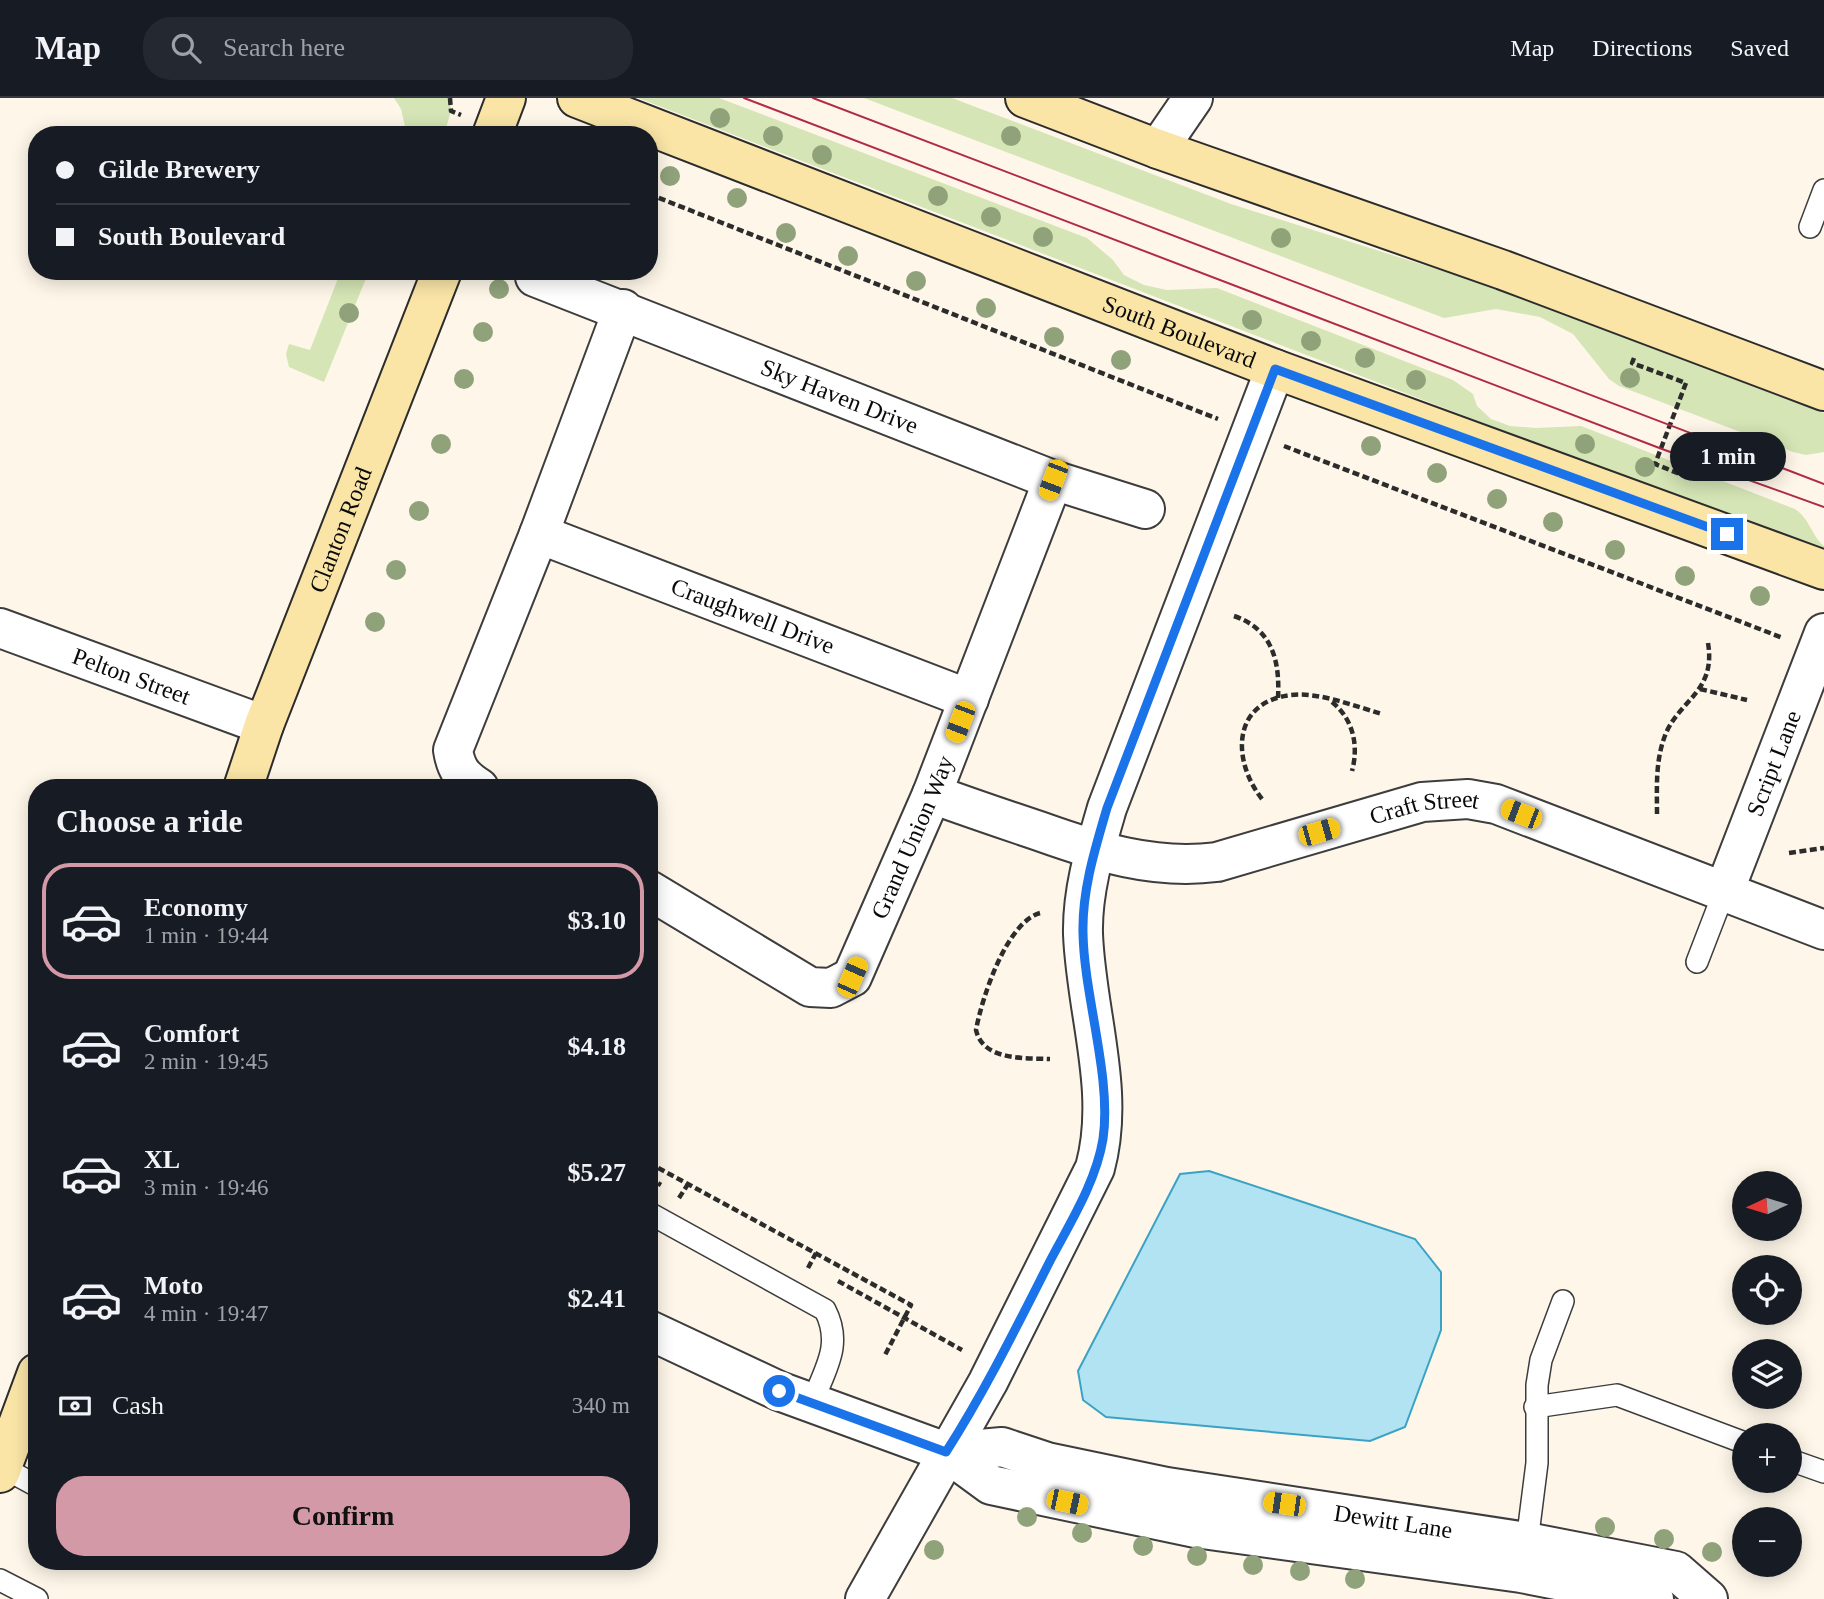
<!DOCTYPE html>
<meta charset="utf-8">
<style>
:root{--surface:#171b24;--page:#242831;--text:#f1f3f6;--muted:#9ea1a6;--line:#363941;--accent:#d499a6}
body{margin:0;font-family:"Times New Roman",serif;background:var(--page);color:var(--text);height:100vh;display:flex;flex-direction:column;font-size:26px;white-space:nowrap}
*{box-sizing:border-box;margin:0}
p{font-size:23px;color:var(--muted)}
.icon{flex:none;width:38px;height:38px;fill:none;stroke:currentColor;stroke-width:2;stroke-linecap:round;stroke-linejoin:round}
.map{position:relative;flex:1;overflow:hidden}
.side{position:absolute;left:28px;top:681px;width:630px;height:791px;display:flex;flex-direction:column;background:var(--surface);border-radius:28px;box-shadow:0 4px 18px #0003}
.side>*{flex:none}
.banner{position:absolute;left:28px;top:28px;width:630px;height:154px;border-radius:28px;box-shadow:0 4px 18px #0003;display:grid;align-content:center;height:154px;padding:0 28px;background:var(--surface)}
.needle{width:46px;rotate:266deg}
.tools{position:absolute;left:1732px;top:1073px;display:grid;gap:14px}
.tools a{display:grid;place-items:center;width:70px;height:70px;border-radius:50%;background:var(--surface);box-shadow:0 4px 18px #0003;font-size:35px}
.end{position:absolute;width:32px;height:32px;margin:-16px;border:9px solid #1a73e8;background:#fff;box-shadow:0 0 0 4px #fff}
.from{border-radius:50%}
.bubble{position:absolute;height:49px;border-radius:24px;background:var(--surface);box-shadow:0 4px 18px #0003;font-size:23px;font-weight:600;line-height:49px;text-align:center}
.car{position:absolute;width:21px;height:42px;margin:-21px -10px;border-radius:9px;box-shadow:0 0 5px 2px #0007;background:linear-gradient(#f5c518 24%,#345 0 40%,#f5c518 0 76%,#345 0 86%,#f5c518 0)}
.banner b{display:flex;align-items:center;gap:24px;height:66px;font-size:26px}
.banner b+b{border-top:2px solid var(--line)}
.banner i{width:18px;height:18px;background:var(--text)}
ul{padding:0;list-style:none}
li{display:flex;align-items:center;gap:21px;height:116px;margin:0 14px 10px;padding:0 14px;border:4px solid transparent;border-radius:28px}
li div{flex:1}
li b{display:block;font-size:26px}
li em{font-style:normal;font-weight:600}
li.on{border-color:var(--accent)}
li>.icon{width:63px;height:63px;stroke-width:1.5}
h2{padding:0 28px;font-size:32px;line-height:84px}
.pay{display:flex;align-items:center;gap:18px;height:77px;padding:0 28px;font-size:26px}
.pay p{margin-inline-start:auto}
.primary-button{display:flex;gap:14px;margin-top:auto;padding:14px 28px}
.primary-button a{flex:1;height:80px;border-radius:28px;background:var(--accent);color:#111;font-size:28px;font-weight:600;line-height:80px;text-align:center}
header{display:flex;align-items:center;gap:42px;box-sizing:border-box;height:98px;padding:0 35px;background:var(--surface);border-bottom:2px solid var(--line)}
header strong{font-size:33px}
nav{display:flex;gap:38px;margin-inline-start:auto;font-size:24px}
.search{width:490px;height:63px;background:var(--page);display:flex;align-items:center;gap:18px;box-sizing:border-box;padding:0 24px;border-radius:28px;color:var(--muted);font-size:26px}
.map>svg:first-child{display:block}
.green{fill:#d5e5b5}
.water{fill:#b1e3f2;stroke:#3ca2c5;stroke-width:2}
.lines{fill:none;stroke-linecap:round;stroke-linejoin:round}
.service-casing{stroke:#3d3d3d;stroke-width:24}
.minor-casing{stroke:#3d3d3d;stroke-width:42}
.tertiary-casing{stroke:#3d3d3d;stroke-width:42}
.secondary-casing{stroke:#2c2c2c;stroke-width:42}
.path{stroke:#2c2c2c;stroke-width:4.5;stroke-dasharray:7 3.5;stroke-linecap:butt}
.service{stroke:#fff;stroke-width:21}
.minor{stroke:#fff;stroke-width:38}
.tertiary{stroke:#fff;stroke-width:38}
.secondary{stroke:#fae5a7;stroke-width:38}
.tram{stroke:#b12b45;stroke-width:2}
.tree{fill:#8fa27a}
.route{stroke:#1a73e8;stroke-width:9}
.labels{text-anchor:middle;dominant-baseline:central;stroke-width:7;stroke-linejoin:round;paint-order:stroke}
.street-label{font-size:24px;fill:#0a0a0a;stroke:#fff}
</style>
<header>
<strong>Map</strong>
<div class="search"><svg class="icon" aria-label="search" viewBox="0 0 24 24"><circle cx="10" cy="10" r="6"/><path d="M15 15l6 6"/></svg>Search here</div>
<nav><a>Map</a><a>Directions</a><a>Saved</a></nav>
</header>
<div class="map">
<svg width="1824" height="1501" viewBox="0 0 1824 1501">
<rect width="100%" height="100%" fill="#fef7e9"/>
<g class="green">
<path d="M394 0H450L451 13 444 37H407L401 11Z"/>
<path d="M638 0H719L1087 140 1113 162 1124 177 1144 187 1167 192 1217 190 1453 282 1473 296 1477 308 1491 321 1510 328 1536 330 1581 328 1795 411C1810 421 1811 437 1824 448V456Z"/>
<path d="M864 0H952L1231 106 1493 189 1824 315V354L1806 357 1793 354 1619 288 1609 281 1573 236 1540 219 1496 211 1444 220Z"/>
<path d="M341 173H369L324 284 289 269 286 256 289 246 310 252Z"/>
</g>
<path class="water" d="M1209 1073 1415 1141 1441 1174V1232L1405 1329 1370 1343 1106 1319 1083 1302 1078 1273 1180 1076Z"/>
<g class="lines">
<g class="service-casing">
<g id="service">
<path d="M1810 129 1824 92"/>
<path d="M1697 864 1724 794"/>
<path d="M649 1115 825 1212C843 1247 825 1271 812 1305"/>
<path d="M1535 1309 1617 1297 1745 1345"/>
<path d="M1790 1362 1824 1374"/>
<path d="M2 1369 37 1388"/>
<path d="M1527 1444 1537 1365V1287L1541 1262 1563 1203"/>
<path d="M0 1482 37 1501"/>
</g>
</g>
<g class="minor-casing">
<g id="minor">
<path d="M1158 51 1193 0"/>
<path id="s1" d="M535 179 1053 382 1145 411"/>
<path id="s2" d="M539 436 969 601"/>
<path id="s3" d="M0 530 264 627"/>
<path d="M479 690C462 679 456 671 453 652L539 436 623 211"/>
<path id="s4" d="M932 696C968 709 1003 721 1039 733 1098 754 1153 772 1217 764L1422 704 1468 701 1496 706 1824 832"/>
<path id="s5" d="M649 792 810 889 831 890 852 879 932 696 1053 382"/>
<path id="s6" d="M1724 794 1824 535"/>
<path d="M865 1501 988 1284 1095 1070C1116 993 1086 915 1083 836 1082 793 1095 751 1107 710L1275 271"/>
</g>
</g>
<g class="tertiary-casing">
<g id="tertiary">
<path d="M649 1232 779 1293 946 1354 991 1387 1195 1430 1521 1475 1654 1501"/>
<path id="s7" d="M946 1354 1002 1349 1047 1364 1167 1389 1527 1444 1676 1473 1708 1501"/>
</g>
</g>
<g class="secondary-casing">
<g id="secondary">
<path id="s8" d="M577 0 1275 271 1824 472"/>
<path d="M1025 0 1158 51 1503 172 1824 293"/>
<path d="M492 37 506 0"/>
<path id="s9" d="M243 690 264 627 442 173"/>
<path d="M0 1375 37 1275"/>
</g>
</g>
<g class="path">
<path d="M450 0 451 13 461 17"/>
<path d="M649 96 1218 321"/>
<path d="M1634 260 1632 265 1686 285 1655 366 1690 380"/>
<path d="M1284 348 1783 540"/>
<path d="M1234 518C1272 531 1280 562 1278 600"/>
<path d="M1700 591 1747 602"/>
<path d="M1332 604C1353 621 1359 647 1352 673"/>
<path d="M1262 701C1232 663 1231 604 1291 597 1320 594 1354 608 1382 616"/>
<path d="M1657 716C1657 689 1655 662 1666 635 1681 601 1716 593 1708 545"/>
<path d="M1789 755 1824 750"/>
<path d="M1040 815C1007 824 982 899 976 932 983 963 1025 960 1050 961"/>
<path d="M649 1065 911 1207 885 1257"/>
<path d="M649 1080 661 1087"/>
<path d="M679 1100 688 1086"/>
<path d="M808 1170 816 1155"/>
<path d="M838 1183 962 1252"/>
</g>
<use href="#service" class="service"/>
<use href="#minor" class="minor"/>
<use href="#tertiary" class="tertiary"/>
<use href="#secondary" class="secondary"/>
<g class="tram">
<path d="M744 0 1662 351 1824 409"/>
<path d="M813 0 1824 386"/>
</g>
</g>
<g class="tree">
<circle cx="720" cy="20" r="10"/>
<circle cx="773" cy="38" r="10"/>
<circle cx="1011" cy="38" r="10"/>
<circle cx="822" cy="57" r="10"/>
<circle cx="670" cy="78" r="10"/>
<circle cx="938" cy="98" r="10"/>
<circle cx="737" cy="100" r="10"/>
<circle cx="991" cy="119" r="10"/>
<circle cx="786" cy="135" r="10"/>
<circle cx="1043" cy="139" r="10"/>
<circle cx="1281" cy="140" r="10"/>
<circle cx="848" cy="158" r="10"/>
<circle cx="916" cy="183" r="10"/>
<circle cx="499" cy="191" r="10"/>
<circle cx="986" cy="210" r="10"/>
<circle cx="349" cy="215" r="10"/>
<circle cx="1252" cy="222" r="10"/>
<circle cx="483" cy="234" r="10"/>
<circle cx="1054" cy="239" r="10"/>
<circle cx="1311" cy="243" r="10"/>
<circle cx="1365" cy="260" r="10"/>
<circle cx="1121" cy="262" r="10"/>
<circle cx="1630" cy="280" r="10"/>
<circle cx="464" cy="281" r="10"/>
<circle cx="1416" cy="282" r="10"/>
<circle cx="441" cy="346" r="10"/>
<circle cx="1585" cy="346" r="10"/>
<circle cx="1371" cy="348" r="10"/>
<circle cx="1645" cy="369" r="10"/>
<circle cx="1437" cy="375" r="10"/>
<circle cx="1497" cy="401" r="10"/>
<circle cx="419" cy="413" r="10"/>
<circle cx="1553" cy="424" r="10"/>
<circle cx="1615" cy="452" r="10"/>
<circle cx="396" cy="472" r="10"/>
<circle cx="1685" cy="478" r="10"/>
<circle cx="1760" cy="498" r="10"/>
<circle cx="375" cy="524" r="10"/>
<circle cx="1027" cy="1419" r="10"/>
<circle cx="1605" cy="1429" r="10"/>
<circle cx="1082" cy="1435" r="10"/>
<circle cx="1664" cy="1441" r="10"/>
<circle cx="1143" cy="1448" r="10"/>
<circle cx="934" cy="1452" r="10"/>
<circle cx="1712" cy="1454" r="10"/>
<circle cx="1197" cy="1458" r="10"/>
<circle cx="1253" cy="1467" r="10"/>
<circle cx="1300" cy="1473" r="10"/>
<circle cx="1355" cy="1481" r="10"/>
</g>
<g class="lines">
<path class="route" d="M779 1293 946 1354C985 1293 1017 1228 1050 1163 1070 1125 1096 1084 1103 1041 1112 980 1084 898 1083 835 1082 792 1095 751 1107 710L1275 271 1727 436"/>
</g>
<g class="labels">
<g class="street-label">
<text stroke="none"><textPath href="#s8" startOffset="646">South Boulevard</textPath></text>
<text stroke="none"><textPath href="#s1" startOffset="327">Sky Haven Drive</textPath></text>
<text stroke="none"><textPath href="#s9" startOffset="276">Clanton Road</textPath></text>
<text stroke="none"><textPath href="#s2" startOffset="229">Craughwell Drive</textPath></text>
<text stroke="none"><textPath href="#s3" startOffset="140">Pelton Street</textPath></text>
<text stroke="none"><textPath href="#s6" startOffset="138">Script Lane</textPath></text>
<text stroke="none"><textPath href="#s4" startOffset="511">Craft Street</textPath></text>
<text stroke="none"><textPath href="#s5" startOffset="385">Grand Union Way</textPath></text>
<text stroke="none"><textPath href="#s7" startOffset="455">Dewitt Lane</textPath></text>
</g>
</g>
</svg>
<div class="tools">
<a><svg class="needle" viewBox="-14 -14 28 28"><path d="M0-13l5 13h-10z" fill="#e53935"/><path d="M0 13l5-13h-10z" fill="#9ea1a6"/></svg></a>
<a><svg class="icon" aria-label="locate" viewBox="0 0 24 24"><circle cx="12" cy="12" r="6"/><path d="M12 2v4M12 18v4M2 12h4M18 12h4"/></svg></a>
<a><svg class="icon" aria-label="layers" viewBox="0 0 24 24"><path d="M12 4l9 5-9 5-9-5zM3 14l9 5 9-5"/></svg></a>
<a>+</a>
<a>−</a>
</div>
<i class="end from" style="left:779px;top:1293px"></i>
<i class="end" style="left:1727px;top:436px"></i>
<div class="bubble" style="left:1670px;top:334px;width:116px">1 min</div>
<i class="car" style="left:1053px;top:382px;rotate:201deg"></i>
<i class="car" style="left:960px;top:624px;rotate:201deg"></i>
<i class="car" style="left:1521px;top:716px;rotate:291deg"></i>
<i class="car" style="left:1319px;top:734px;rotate:74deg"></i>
<i class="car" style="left:852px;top:879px;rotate:24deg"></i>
<i class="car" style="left:1067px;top:1404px;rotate:102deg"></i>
<i class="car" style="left:1284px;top:1406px;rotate:278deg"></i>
<div class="banner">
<b><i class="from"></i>Gilde Brewery</b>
<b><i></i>South Boulevard</b>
</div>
<section class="side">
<h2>Choose a ride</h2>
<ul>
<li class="on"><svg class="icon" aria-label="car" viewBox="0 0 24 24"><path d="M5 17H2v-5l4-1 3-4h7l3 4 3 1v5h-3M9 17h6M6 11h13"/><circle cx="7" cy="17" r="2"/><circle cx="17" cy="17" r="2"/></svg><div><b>Economy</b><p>1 min · 19:44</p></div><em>$3.10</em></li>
<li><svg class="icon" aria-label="car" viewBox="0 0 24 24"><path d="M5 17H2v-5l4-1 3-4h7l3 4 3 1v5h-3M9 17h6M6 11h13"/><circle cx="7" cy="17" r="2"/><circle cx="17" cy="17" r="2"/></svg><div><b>Comfort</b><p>2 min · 19:45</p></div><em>$4.18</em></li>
<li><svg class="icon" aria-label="car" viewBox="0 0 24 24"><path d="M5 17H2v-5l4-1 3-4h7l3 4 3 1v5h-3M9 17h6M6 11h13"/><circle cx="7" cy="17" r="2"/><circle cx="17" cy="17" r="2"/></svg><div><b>XL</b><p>3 min · 19:46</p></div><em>$5.27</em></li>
<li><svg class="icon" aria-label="car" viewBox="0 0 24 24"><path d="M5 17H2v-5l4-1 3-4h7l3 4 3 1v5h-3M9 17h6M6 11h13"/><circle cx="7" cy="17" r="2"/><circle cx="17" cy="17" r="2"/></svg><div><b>Moto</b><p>4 min · 19:47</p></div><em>$2.41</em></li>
</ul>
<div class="pay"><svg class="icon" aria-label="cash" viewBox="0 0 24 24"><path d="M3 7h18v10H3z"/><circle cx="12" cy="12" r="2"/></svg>Cash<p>340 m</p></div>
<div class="primary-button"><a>Confirm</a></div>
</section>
</div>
